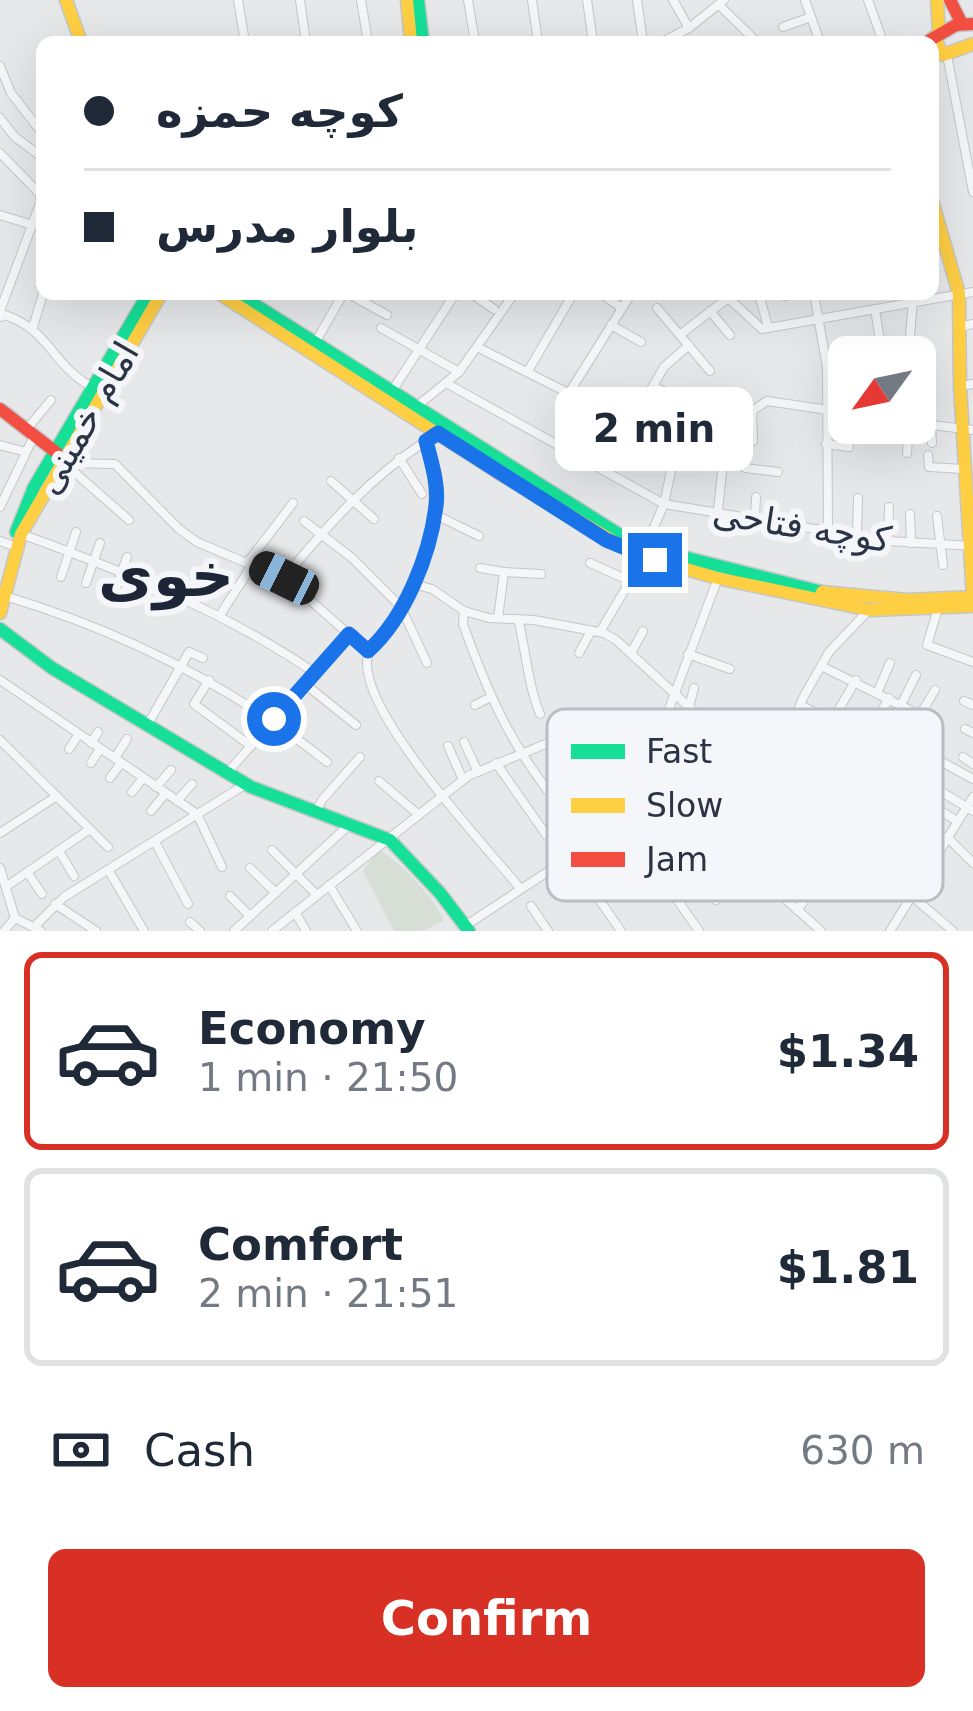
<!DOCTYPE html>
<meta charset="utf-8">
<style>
:root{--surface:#fff;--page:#f2f2f3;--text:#1f2937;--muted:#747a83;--line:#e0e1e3;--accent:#d93025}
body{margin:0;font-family:"DejaVu Sans",Cairo,sans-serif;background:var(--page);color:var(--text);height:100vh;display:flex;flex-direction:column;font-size:45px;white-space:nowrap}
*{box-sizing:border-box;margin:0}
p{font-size:39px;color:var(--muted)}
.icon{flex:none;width:66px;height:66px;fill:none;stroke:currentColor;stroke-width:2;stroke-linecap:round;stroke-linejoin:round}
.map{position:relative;height:931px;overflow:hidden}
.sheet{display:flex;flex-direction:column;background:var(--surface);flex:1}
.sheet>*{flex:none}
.hud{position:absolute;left:36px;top:36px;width:903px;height:264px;border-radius:18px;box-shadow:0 12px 48px #0002;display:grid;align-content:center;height:264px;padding:0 48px;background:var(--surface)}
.needle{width:78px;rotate:237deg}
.controls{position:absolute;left:828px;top:336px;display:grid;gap:24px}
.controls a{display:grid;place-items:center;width:108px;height:108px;border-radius:18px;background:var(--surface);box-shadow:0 12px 48px #0002;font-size:60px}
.end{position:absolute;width:54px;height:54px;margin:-27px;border:15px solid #1a73e8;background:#fff;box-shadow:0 0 0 6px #fff}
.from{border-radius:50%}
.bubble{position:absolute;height:84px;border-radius:18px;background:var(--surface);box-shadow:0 12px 48px #0002;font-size:39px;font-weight:800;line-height:84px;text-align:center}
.car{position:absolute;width:36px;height:72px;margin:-36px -18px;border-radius:15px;box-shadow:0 0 9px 3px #0007;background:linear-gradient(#222 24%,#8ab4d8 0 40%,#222 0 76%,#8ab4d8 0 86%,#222 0)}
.hud b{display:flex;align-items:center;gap:42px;height:114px;font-size:45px}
.hud b+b{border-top:3px solid var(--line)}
.hud i{width:30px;height:30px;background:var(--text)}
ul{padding:21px 0 0;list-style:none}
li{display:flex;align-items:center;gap:36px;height:198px;margin:0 24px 18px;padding:0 24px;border:6px solid var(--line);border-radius:18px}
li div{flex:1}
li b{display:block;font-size:45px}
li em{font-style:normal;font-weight:800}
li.selected{border-color:var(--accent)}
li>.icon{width:108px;height:108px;stroke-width:1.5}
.pay{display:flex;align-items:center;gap:30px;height:132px;padding:0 48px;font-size:45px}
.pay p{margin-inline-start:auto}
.primary-button{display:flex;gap:24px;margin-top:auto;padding:24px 48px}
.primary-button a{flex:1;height:138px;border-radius:18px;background:var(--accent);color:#fff;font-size:48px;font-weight:800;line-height:138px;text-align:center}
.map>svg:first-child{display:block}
.green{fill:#d6ded6}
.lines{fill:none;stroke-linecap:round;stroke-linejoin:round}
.street-casing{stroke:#c4c6c8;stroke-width:10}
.fast-casing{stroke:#c4c6c8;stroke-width:15}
.slow-casing{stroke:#c4c6c8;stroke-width:15}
.jam-casing{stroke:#c4c6c8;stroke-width:15}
.street{stroke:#f5f6f7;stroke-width:8}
.fast{stroke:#16e098;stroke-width:12}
.slow{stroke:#ffcf43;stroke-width:12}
.jam{stroke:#f24e42;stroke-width:12}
.route{stroke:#1a73e8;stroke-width:15}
.labels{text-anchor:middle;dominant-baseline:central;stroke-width:12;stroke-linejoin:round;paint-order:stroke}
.street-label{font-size:36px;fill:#2b3445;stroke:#f4f6f9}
.town-label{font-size:60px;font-weight:bold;fill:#1d2536;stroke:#f4f6f9}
.key{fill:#f4f6f9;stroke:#b8bcc3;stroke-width:3}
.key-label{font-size:33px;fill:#2b3445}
</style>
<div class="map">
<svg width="973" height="931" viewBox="0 0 973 931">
<rect width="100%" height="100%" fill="#e6e8ea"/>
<path class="green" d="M379 849C404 867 431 893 444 921L422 931H394L363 871Z"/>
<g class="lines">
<g class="street-casing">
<g id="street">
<path d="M238 0 245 42"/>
<path d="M300 0 306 42"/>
<path d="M361 0 368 42"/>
<path d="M468 0 475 42"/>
<path d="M532 0 538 42"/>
<path d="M587 0 593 42"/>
<path d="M637 0 643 42"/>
<path d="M673 0 689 28"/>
<path d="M805 0 820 42"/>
<path d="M868 0 883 42"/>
<path d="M719 5 757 42"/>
<path d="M783 27 811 17"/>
<path d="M662 42 689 28 724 0"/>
<path d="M947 55 973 192"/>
<path d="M0 66 11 93 42 133"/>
<path d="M0 118 15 137 42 157"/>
<path d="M0 153 39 193 41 201 0 311"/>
<path d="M0 215 33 225"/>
<path d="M349 294 387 315"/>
<path d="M472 294 494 309"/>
<path d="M601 294 622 308"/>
<path d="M724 294 762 329 973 292"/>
<path d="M759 294 768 327"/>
<path d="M814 294 827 367 828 530"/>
<path d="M785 296 793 294"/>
<path d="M657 308 710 371"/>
<path d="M875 309 882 354"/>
<path d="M710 311 730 335"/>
<path d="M0 317 5 315C53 332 51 366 94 388"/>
<path d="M611 325 641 342"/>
<path d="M33 327 43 294"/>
<path d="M959 327 973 324"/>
<path d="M381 328 459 372"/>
<path d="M681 334 728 298"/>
<path d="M315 343 343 294"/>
<path d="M909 346 913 301"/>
<path d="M477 347 600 409 636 416 681 424H721L738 420 767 401 849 413"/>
<path d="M827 367 849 369"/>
<path d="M528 371 573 294"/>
<path d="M446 383 664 504 888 541 973 546"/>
<path d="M653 386 669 394"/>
<path d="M960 386 973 384"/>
<path d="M392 391 455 294"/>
<path d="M569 393 631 294"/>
<path d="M417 406 459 372 514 294"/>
<path d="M752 410 753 441"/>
<path d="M636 416 664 367 689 345"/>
<path d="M744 417 745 468 778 472"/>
<path d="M915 423 973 430"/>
<path d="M931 425 932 443"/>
<path d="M27 429 51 400"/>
<path d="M426 441C440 494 434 552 406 601 397 616 367 647 367 662 365 718 482 842 520 888"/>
<path d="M826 444 849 447"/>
<path d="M0 445 26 452"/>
<path d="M907 453 909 423"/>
<path d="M928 455 929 467 964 469"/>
<path d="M399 458 422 494"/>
<path d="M61 463 115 464 179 529 197 542 287 580 368 651"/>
<path d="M65 464 129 520"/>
<path d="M331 481 374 519"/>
<path d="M0 507 34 436"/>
<path d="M718 511 727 423"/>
<path d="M434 514 479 536"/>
<path d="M910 514 911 543"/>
<path d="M937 516 943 565"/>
<path d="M755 517 756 497"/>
<path d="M304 521 352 558 401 607 427 663"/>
<path d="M21 534C123 571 226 612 315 673"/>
<path d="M857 534 858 498"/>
<path d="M0 541 11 545"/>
<path d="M888 541 889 507"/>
<path d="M645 548 664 504 681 424"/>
<path d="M248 562 293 503"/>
<path d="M590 563 630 581"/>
<path d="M480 568 504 572"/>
<path d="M61 577 76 532"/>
<path d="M284 578C328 525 370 477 429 439"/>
<path d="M86 583 100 543"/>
<path d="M413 584 432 589 464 611 489 618 534 620 604 633 616 640 689 707 953 931"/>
<path d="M114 593 127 557"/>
<path d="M5 596C121 631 232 686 327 762"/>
<path d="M188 602 194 582"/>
<path d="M940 602 927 645 973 662"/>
<path d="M464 611 463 624C488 693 508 740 554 799L644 738"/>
<path d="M220 615 253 564"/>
<path d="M498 618 504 572 541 574"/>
<path d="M518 619C526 651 528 685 540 714"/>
<path d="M600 632 644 557"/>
<path d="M579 653 591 631"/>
<path d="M631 653 643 631"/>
<path d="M688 654 730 669"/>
<path d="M821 666 920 715 935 690"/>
<path d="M0 680 197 814 222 867"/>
<path d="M209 680 194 704 251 746"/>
<path d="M305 684 356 725"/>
<path d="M878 691 890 663"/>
<path d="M964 701 973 705"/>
<path d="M475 705 491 697"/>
<path d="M800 705 863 736"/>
<path d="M901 705 916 675"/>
<path d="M689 707 694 688"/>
<path d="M839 709 856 680"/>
<path d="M148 724 189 652 203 658"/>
<path d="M872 728 889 698"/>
<path d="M965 729 973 733"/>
<path d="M0 740 108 847"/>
<path d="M657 741 666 747 665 752 630 793 699 856"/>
<path d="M464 742 478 772"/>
<path d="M91 743 98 732"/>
<path d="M448 746 463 780"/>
<path d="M69 749 79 734"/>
<path d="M710 750 722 736"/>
<path d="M740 751 751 713"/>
<path d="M716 757 731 743"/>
<path d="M963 757 973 764"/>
<path d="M115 758 127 739"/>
<path d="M942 762 973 779"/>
<path d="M91 763 100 749"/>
<path d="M496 763 547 836"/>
<path d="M227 773 349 635"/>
<path d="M589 776 609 806"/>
<path d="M110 778 121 763"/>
<path d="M379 781 419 815"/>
<path d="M924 781 973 811"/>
<path d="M695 786 732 820 766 843"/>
<path d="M156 787 171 770"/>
<path d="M132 792 143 778"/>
<path d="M558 797 581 830"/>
<path d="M177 801 192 784"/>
<path d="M939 810 957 821"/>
<path d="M151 811 165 794"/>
<path d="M316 812 322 800 360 757"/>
<path d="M901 826 935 854"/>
<path d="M0 833 57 796"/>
<path d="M947 837 973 863"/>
<path d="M845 839 899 759"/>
<path d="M155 842 188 904"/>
<path d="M639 845 699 931"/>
<path d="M783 847 816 814 832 783"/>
<path d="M272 850 317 895"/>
<path d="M59 851 74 876"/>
<path d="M814 851 834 830"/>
<path d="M791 856 839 898"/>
<path d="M0 868 15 918"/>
<path d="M250 868 276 893"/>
<path d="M109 871 144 931"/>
<path d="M27 872 42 894"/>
<path d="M686 872 716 900"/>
<path d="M587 882 621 931"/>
<path d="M329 885 357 931"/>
<path d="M7 886 90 829"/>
<path d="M771 886 821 931"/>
<path d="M671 890 769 776 804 696 829 652 868 611"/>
<path d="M230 896 250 916"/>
<path d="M55 904 96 931"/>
<path d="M531 906 548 931"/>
<path d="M797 910 850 843"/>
<path d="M295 912 306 931"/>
<path d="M15 918 41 931"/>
<path d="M190 922 200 931"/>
<path d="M36 925 64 897 246 784"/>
<path d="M465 926 593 842"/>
<path d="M4 931 15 918"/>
<path d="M234 931 349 825"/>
<path d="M272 931 468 776 572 733 600 727 657 741 718 578"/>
<path d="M890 931 973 797"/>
</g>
</g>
<g class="fast-casing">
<g id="fast">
<path d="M418 0 423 42"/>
<path d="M238 294 636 545 822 592"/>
<path d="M16 532 34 487 148 294"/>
<path d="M0 629 52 668 251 787 390 840 440 893 469 931"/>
</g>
</g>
<g class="slow-casing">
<g id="slow">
<path d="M66 0 81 42"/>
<path d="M407 0 411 42"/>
<path d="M937 0 939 33"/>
<path d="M934 37 943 55 973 44"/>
<path d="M220 294 499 473 635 554 717 578 870 610 973 606"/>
<path d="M822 592 907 600 973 597 960 386 959 294 933 204"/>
<path d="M0 613 21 534 161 294"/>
</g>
</g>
<g class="jam-casing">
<g id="jam">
<path d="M950 0 962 24"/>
<path d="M930 40 956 25 973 24"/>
<path d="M0 409 57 453"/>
</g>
</g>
<use href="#street" class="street"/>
<use href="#fast" class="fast"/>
<use href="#slow" class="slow"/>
<use href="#jam" class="jam"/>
</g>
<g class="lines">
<path class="route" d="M274 719 349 634 368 651C405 618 430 555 436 506 439 485 431 461 426 441L438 433 606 540 655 560"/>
</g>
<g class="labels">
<g class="street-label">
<text transform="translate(87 418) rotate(-60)">امام خمینی</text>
<text transform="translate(802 526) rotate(9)">کوچه فتاحی</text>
</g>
<g class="town-label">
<text x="166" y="575">خوی</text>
</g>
</g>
<rect x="547" y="709" width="396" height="192" rx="18" class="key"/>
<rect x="571" y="744" width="54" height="15" fill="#16e098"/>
<rect x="571" y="798" width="54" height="15" fill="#ffcf43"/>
<rect x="571" y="852" width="54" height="15" fill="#f24e42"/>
<g class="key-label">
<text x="646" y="763">Fast</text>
<text x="646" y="817">Slow</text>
<text x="646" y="871">Jam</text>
</g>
</svg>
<div class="controls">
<a><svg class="needle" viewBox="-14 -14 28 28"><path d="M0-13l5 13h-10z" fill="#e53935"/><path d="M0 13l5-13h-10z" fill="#747a83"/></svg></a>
</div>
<i class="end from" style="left:274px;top:719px"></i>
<i class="end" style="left:655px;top:560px"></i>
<div class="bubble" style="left:555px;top:387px;width:198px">2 min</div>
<i class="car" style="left:284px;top:578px;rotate:296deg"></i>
<div class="hud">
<b><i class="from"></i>کوچه حمزه</b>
<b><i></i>بلوار مدرس</b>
</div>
</div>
<section class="sheet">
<ul>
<li class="selected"><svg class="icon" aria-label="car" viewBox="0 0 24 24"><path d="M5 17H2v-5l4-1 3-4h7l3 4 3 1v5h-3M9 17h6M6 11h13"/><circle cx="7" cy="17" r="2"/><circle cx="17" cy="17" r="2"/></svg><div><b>Economy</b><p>1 min · 21:50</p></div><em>$1.34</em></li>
<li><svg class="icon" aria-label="car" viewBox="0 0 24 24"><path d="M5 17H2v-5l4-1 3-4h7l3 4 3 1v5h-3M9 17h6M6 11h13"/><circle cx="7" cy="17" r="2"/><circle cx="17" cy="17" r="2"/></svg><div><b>Comfort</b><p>2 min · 21:51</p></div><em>$1.81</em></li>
</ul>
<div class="pay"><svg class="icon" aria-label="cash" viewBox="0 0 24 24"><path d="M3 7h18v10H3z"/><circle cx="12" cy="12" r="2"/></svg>Cash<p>630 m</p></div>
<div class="primary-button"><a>Confirm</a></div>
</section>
